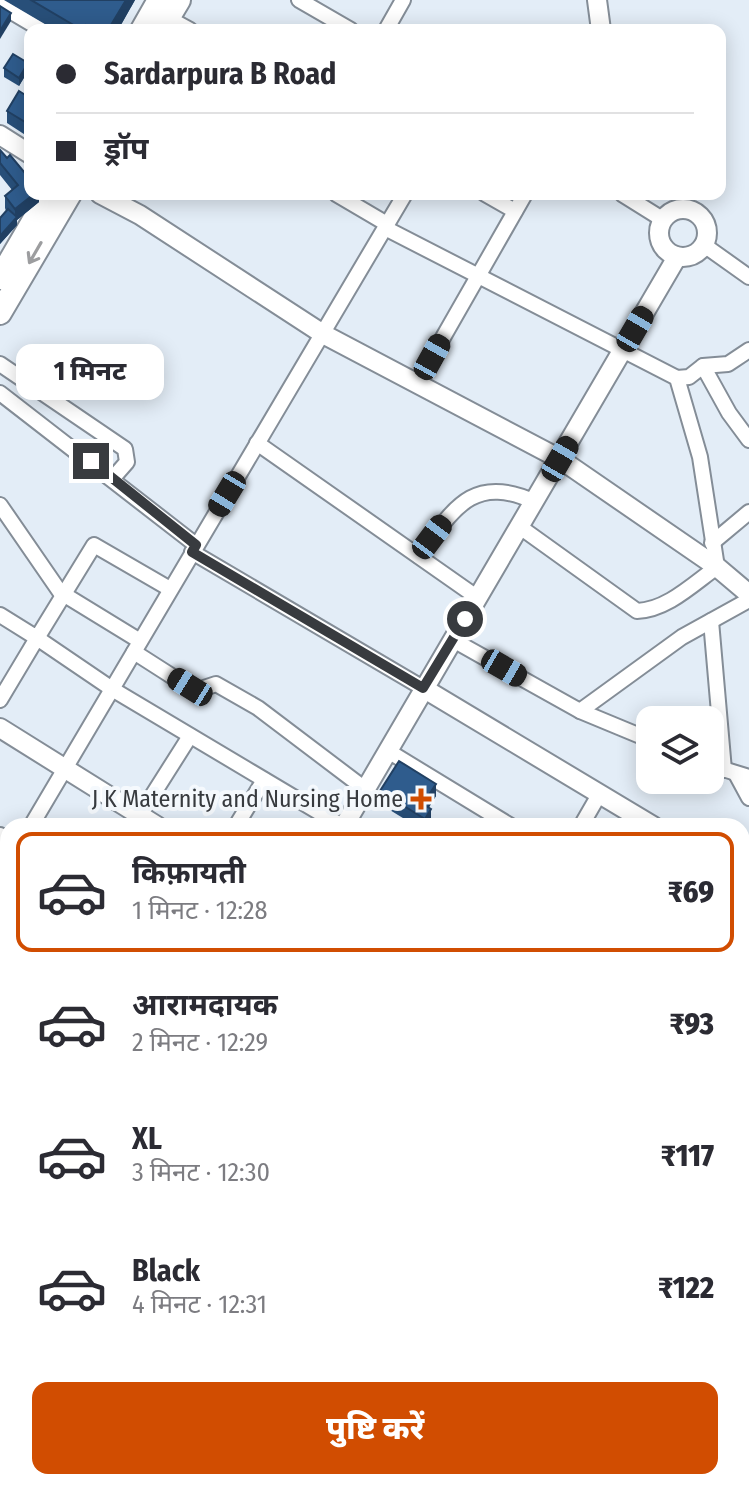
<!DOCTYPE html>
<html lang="hi">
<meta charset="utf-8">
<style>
:root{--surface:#fff;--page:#f7f7f7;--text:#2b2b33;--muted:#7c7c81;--line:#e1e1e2;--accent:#d14d01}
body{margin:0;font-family:"Fira Sans Condensed","Noto Sans Devanagari",sans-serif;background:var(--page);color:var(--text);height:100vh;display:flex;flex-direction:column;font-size:30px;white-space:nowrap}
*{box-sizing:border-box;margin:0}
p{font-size:26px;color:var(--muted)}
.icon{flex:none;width:44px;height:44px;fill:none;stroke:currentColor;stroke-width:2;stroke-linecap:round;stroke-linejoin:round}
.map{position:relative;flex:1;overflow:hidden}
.side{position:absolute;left:0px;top:818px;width:750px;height:672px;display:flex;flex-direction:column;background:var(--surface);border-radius:24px 24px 0 0;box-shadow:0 4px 20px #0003}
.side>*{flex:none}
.hud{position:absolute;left:24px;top:24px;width:702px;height:176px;border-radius:16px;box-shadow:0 4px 20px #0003;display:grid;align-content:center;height:176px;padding:0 32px;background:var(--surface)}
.buttons{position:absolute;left:636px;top:706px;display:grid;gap:16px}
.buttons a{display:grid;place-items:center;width:88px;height:88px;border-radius:16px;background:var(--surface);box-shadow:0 4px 20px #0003;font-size:40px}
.end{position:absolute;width:36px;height:36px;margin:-18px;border:10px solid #383b3f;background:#fff;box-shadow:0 0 0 4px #fff}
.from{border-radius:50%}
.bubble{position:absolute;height:56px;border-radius:16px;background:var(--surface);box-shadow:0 4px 20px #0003;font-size:26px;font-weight:800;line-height:56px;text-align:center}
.car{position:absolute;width:24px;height:48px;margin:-24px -12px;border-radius:10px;box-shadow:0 0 6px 2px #0007;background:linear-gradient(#222 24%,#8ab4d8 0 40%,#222 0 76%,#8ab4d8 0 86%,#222 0)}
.hud b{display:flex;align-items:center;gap:28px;height:76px;font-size:30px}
.hud b+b{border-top:2px solid var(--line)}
.hud i{width:20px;height:20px;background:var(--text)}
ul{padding:14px 0 0;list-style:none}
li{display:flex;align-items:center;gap:24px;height:120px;margin:0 16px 12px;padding:0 16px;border:4px solid transparent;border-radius:16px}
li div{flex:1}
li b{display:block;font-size:30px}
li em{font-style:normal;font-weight:800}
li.on{border-color:var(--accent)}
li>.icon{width:72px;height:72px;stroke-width:1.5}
.cta{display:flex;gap:16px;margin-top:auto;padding:16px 32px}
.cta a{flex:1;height:92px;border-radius:16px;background:var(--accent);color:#fff;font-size:32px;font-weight:800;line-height:92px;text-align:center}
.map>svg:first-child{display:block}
.grass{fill:url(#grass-dots)}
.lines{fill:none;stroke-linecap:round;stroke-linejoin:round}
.minor-casing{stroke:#848d97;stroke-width:18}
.tertiary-casing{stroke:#848d97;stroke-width:22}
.primary-casing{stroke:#848d97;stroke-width:26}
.minor{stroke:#fff;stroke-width:14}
.tertiary{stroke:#fff;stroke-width:18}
.primary{stroke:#fff;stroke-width:22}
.wall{fill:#284f79}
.shaded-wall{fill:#214063}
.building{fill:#2f5c8d;stroke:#214063;stroke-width:2}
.oneway{stroke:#9c9d9f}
.route{stroke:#383b3f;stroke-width:10}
.poi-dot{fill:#d14d01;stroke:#f5f9fd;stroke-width:3}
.labels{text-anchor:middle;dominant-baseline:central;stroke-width:8;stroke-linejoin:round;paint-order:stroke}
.poi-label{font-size:24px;fill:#383b3f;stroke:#f5f9fd;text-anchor:end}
</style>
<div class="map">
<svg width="749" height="1490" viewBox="0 0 749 1490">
<defs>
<pattern id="grass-dots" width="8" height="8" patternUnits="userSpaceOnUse" patternTransform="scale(2)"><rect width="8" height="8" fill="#99c9fe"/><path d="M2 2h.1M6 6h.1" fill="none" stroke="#7ea4cf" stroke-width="1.8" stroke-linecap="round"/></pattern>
</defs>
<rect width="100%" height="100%" fill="#e3edf7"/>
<path class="grass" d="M367 1482H467L462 1490H381Z"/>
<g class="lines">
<g class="minor-casing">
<g id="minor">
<path d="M299 0 351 30"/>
<path d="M0 5 42 30"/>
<path d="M168 18 190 30"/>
<path d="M386 30 403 0"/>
<path d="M336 194 387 224"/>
<path d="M485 194 515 211"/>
<path d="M622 194 662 219"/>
<path d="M385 228 677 378 700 457 717 567C693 584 667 610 637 611L520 527"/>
<path d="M704 245 749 277"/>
<path d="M0 364 125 449 127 462 113 478"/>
<path d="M703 366 728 364 749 350"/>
<path d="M677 378 689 377 703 366 729 413 749 440"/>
<path d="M417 383 525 194"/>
<path d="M0 393 196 545"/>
<path d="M257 443 478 598"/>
<path d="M0 505 60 592 140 641"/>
<path d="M712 543 749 512"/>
<path d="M192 552 423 688"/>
<path d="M419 556C453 510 472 473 535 502"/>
<path d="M0 615 37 638 94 545 170 589"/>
<path d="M711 621 724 770"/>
<path d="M453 640 580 711 650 740"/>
<path d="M134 652 195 691 216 684 258 708 365 789"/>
<path d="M0 700 37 638 112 689 342 826"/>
<path d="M580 711 682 637 749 600"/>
<path d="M388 751 511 826"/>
<path d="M710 765 749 777"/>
<path d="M736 774 749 798"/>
<path d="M31 826 405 194"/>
<path d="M133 826 190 736"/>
<path d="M236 826 264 780"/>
<path d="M581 826 600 793"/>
<path d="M0 835 8 840"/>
<path d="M0 878 8 865"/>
<path d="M0 936 8 941"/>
<path d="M742 936 749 926"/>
<path d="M742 971 749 976"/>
<path d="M0 1000 8 1005"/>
<path d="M0 1055 8 1041"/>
<path d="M0 1065 8 1070"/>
<path d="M742 1078 749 1068"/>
<path d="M0 1161 8 1166"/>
<path d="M0 1216 8 1203"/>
<path d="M0 1275 8 1280"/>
<path d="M0 1380 8 1385"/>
<path d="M742 1404 749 1410"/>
<path d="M0 1481 14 1490"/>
<path d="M150 1482 163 1490"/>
<path d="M346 1482 360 1490"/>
<path d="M674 1482 687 1490"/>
<path d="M188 1490 193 1482"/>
</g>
</g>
<g class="tertiary-casing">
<g id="tertiary">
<path d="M597 0 601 30"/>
<path d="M0 135 30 154"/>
<path d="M100 194 140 215 323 334 560 459 717 567 749 594"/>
<circle cx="683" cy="233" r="24"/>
<path d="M423 688 653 826"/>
<path d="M0 728 157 826"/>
<path d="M344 826 677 257"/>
<path d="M742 881 749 886"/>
<path d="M742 1185 749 1189"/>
<path d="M742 1305 749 1294"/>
<path d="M742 1338 749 1327"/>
<path d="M0 1412 8 1399"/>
<path d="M629 1490 634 1482"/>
<path d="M648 1490 653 1482"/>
</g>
</g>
<g class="primary-casing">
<g id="primary">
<path d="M142 30 159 0"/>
<path d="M161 30 179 0"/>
<path d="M0 278 49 194"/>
<path d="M0 313 70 194"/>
</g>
</g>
<use href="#minor" class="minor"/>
<use href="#tertiary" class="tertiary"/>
<use href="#primary" class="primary"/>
</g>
<g class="wall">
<path d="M4 0H135L118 30H55Z"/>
<path d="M4 68 28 71 19 86 4 77Z"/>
<path d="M30 98V138L7 123V111Z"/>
<path d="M0 150 39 194V202L17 220V225L0 244V218L6 211 5 208V196L12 190 0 175Z"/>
<path d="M399 761 436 796 429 807 431 821 428 826H416L380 804V791Z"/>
</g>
<g class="shaded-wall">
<path d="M126 0H135L118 30H108Z"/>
<path d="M11 13V21L0 39V31Z"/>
<path d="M28 63V71L19 86V78Z"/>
<path d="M34 194H39V202L17 220V225L0 244V236L15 218V209Z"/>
<path d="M436 784V796L428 809V796Z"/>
<path d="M431 809V821L428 826H425V819Z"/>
</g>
<g class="building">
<path d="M31 0H126L108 30H96L86 25 82 30Z"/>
<path d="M0 6 11 13 0 31Z"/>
<path d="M13 54 28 63 19 78 4 68Z"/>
<path d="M19 91 30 98V125L7 111Z"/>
<path d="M0 150 7 158 10 155 30 179V194H34L15 209 5 196 18 185 0 163Z"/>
<path d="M8 209 17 217 0 236V218Z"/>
<path d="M399 761 436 784 428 796 423 793 418 801 431 809 425 819 380 791Z"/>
</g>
<defs><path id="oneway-shaft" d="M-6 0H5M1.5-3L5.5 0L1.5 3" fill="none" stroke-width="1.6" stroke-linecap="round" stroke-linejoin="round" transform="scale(2)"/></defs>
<use class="oneway" href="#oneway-shaft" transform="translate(35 253) rotate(120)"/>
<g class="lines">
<path class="route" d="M91 461 196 545 192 552 423 688 465 619"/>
</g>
<path class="poi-dot" d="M417 787h8v8h8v8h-8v8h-8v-8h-8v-8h8z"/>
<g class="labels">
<g class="poi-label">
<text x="403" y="799">J K Maternity and Nursing Home</text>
</g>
</g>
</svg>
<div class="buttons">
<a><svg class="icon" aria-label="layers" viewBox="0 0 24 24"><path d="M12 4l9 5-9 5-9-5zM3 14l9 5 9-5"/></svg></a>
</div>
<i class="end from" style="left:465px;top:619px"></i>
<i class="end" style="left:91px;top:461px"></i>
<div class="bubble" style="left:16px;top:344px;width:148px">1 मिनट</div>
<i class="car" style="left:635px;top:329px;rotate:30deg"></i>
<i class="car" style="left:432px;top:357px;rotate:29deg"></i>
<i class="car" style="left:560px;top:459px;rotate:30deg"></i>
<i class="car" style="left:227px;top:494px;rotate:211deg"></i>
<i class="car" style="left:432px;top:537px;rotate:37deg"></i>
<i class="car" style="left:504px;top:668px;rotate:120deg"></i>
<i class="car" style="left:190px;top:687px;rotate:302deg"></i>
<div class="hud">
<b><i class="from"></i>Sardarpura B Road</b>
<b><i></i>ड्रॉप</b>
</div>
<section class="side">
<ul>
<li class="on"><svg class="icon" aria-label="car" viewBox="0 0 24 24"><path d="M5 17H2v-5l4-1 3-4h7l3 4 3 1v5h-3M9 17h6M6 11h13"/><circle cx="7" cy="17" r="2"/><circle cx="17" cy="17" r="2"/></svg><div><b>किफ़ायती</b><p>1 मिनट · 12:28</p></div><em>₹69</em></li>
<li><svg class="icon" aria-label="car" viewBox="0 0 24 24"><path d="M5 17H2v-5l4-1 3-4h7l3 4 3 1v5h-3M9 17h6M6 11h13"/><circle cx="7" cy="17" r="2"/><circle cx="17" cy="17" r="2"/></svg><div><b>आरामदायक</b><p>2 मिनट · 12:29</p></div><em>₹93</em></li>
<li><svg class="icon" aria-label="car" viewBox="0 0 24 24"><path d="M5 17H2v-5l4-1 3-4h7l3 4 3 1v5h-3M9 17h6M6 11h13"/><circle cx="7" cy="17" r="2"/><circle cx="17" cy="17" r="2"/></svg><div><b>XL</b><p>3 मिनट · 12:30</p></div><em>₹117</em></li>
<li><svg class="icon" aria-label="car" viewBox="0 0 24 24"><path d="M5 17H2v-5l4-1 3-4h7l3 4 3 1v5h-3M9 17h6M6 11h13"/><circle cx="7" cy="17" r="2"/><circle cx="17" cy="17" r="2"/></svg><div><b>Black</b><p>4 मिनट · 12:31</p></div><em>₹122</em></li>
</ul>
<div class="cta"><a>पुष्टि करें</a></div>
</section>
</div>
